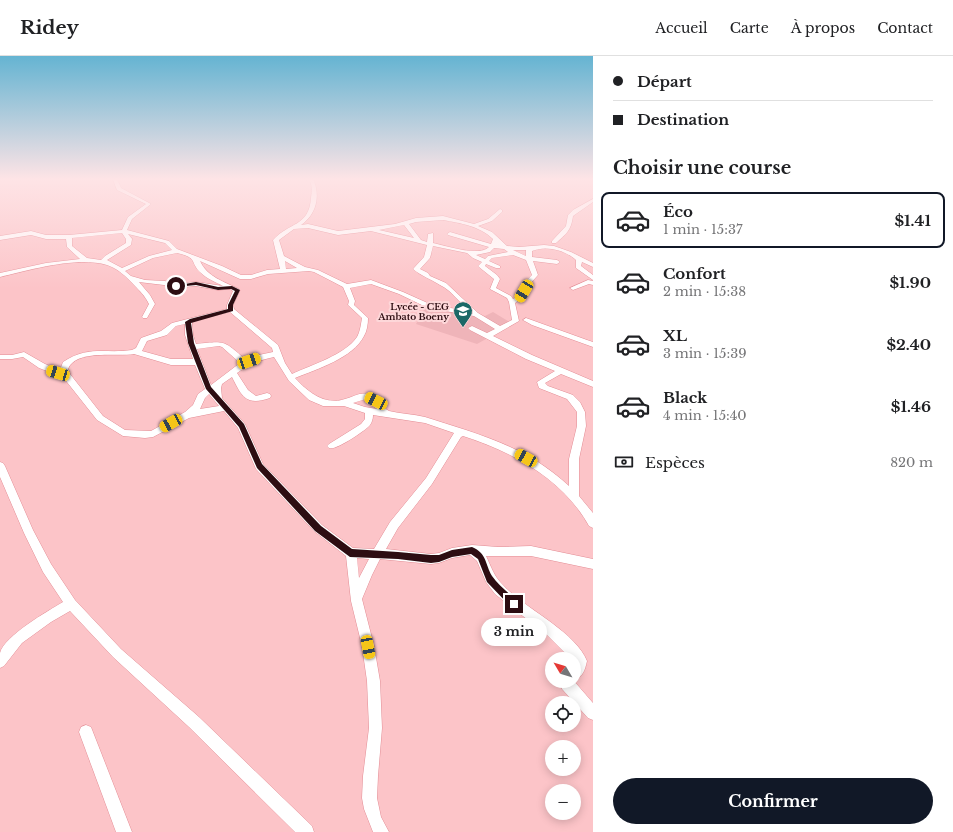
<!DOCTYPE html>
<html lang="fr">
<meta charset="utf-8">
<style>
:root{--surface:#fff;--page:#f6f6f6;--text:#202124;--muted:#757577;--line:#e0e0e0;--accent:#111827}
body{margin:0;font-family:"Libre Baskerville",serif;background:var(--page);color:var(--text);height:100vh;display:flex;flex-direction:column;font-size:15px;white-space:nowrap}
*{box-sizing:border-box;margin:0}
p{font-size:13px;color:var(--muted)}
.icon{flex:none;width:22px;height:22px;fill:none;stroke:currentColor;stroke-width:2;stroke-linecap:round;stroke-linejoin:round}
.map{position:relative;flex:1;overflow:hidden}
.sheet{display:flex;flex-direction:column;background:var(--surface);width:360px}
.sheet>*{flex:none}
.top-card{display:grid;align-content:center;height:88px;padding:0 20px;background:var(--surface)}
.needle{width:26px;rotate:308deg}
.controls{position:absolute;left:545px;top:596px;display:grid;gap:8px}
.controls a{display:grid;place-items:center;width:36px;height:36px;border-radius:50%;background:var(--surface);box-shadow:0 2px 10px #0003;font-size:20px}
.end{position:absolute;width:18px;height:18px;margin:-9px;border:5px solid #2d0d12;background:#fff;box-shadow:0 0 0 2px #fff}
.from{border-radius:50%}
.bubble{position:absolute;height:28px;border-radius:14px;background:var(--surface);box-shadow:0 2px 10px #0003;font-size:13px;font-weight:700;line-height:28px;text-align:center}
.car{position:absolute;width:12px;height:24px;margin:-12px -6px;border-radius:5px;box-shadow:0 0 3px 1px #0007;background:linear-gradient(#f5c518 24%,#345 0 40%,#f5c518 0 76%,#345 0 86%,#f5c518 0)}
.top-card b{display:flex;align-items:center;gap:14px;height:38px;font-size:15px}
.top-card b+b{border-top:1px solid var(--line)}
.top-card i{width:10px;height:10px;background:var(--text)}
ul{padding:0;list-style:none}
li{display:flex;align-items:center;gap:12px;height:56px;margin:0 8px 6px;padding:0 12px;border:2px solid transparent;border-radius:8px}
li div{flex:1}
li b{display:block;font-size:15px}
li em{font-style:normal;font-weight:700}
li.current{border-color:var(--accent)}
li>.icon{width:36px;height:36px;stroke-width:1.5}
h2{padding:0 20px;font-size:18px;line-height:48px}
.pay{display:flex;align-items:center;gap:10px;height:44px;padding:0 20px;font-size:15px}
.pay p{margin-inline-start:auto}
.action{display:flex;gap:8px;margin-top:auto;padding:8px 20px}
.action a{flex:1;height:46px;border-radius:24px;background:var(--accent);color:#fff;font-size:16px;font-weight:700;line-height:46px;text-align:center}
header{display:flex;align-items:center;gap:24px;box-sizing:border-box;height:56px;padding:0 20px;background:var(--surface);border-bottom:1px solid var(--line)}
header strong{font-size:19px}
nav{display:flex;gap:22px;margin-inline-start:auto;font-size:14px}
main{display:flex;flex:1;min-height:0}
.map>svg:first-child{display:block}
.built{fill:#efb4b9}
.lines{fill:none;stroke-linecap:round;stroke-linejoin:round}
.minor-casing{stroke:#e38c94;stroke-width:1}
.minor{fill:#fff;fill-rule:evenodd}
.route{fill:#2d0d12}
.labels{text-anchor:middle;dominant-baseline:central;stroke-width:4;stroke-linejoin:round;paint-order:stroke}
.far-poi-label{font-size:9px;font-weight:bold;fill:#2d0d12;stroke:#fdd7d9;text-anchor:end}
</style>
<header>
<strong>Ridey</strong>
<nav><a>Accueil</a><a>Carte</a><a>À propos</a><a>Contact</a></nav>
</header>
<main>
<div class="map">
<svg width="593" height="776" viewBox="0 0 593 776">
<rect width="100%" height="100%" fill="#fcc4c8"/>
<path class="built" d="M425 252 485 260 493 256 513 268 477 288 416 268Z"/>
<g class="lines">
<g class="minor-casing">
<g id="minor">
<path d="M113 123H117L121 132 151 148 132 163 127 174 169 185 177 193 222 210 241 219H251L267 214 280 213 273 184C289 166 309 171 311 142 312 133 313 132 309 123H313C321 140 316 159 301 169L308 168 338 175 395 168 416 162 443 160 474 168 488 163 500 153 502 154V156L492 165 478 170 492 176 507 190 519 191 544 189 554 190 571 196 593 207V211L582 206 581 210 593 219V224L576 212V204C565 194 546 189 532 195V201L557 204 560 206 557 208 533 205 538 219 529 229 521 243 515 247 519 265 493 280 532 299 593 325V331L561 318 545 327 548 330 573 339 580 346 585 356 586 370 579 403V440L593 457V472L589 470C563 423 513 396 463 380L461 381 432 428 398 472 386 493 431 498 439 497 452 492 472 489 498 491 531 490 593 503V513L531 500H486C491 510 494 521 503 529 525 553 575 575 587 605 585 614 583 621 574 624V603H571L547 579 495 538 486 526 477 505 470 499 452 502 439 507 431 508 380 503 372 519 362 543 374 590 380 625 382 672 378 720 377 742 381 761 389 776H373L364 753 362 742 363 720 369 672 367 625 362 590 351 545 346 500 314 475 256 413 238 372 224 355 189 362 153 381 145 382 123 380 97 364 63 321 39 312 23 301 12 303H0V299H12L24 296 45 308 60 314 63 306C89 289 105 298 132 294L136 292 141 282 161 275 172 267 227 253V249L233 235 230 233 218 234 196 230 171 232 164 229 139 226 150 239 155 248 147 262H143L142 261 149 248C145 240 140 235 134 229 127 221 117 212 107 209 77 200 30 214 0 221V217L46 207 80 203 67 191 66 183H46L31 179 0 184V180L31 175 46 179H69L122 174 128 161 146 148 117 134ZM443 164C460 167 480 170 493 183L491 188 450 176 447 178 448 179 489 191C479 201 447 190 433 187V177L428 178 427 186 421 184 409 168 416 166ZM404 169 414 182 379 174ZM308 172 338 179 371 175 427 189 424 201 413 213C421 220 431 223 440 229 451 234 460 247 469 255L432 249 403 236 371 224 347 228 318 214 305 211 284 200 279 184 294 173ZM122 177 126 183V187L105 200 101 204 87 202 72 190V182ZM128 178 165 187 172 194 149 200 122 212 107 204 131 189 132 183ZM433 190 467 197 473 202 482 206 478 210 479 211 494 223 490 233 507 242 509 246 512 264 500 270 478 257 446 227 430 220 428 217 420 213 430 202ZM494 192 504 193 508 196 488 200 485 203 476 199 490 196ZM513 194H526V200ZM177 197C199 202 189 206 201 217 207 223 216 226 223 230L196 226 172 228 165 225 145 224 131 220 125 215 153 202ZM513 199 526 204 532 219 524 227 516 241 513 243 511 240 496 232 500 223 497 219 485 210 486 208 496 212H500V210L489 205 492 202ZM200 205 240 223H251L268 218 309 215 314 216 343 231 349 245 348 249 362 262C361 268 360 276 357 281 345 299 311 309 292 318L285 307 278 289 234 253 233 249 240 234 239 233C225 226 207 221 200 205ZM285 205 297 212 286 213ZM371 228 399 238 428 252 474 260 495 273 487 277 472 270 468 272 470 274 526 303 555 315 537 326 539 332 567 343 577 356V370L569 403V430C536 400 507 388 466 374 452 370 439 365 425 361 413 358 401 358 389 355 382 352 379 341 368 338 360 336 353 341 345 343 325 350 308 336 295 322 317 313 353 302 364 280 367 275 368 268 368 262L354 249 355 245 350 232ZM230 256 272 292 273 296 254 300 246 304C223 284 226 285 196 288L193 279 192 267 193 265ZM185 268V279L193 303H171L142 295 147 285 167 279 176 270ZM219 290 222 291 240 307 211 329 197 293ZM134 298 171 309H195L205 333 198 338 193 349 185 356 151 375 125 374 103 360 70 318 68 313C76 293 117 301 134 298ZM274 301 289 325 309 344 323 350H344L365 357V363L361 368 329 388 327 390 329 392C335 395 361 377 367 372 371 369 373 364 373 359L425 367 454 377 426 422 390 466 374 493 353 492 322 469 263 408 245 368 222 342 221 332 222 328 232 321C242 341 246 350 270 342L271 340 270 338 267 337 256 340 248 334 237 317C249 308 260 304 274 301ZM209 338 219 350 200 353 205 342ZM366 343 377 353 365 351 353 347ZM357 502 369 503 359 522Z"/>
<path d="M593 143V146L573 160C571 175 566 178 556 187H552V185L566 170 568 159 573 154Z"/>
<path d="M588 224 593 225V229L589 228 573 234 570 232Z"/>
<path d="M526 262 587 284 593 286V291L532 269 523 264Z"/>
<path d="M0 406 3 407 5 410 33 474 51 508 75 544 121 593 199 661 312 770 314 776H295L189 671 113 601 70 555 51 566 22 587 4 610 0 612C0 608 0 601 0 597 4 580 48 555 63 546L43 516 24 477 0 421Z"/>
<path d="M560 625H574L593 647V664L588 662 562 633Z"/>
<path d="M86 669 91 671 132 776H116L79 676 81 671Z"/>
</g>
</g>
<use href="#minor" class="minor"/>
</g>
<linearGradient id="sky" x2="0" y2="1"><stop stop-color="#65b4d2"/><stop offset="0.53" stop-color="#fee4e6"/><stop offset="1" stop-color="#fee4e6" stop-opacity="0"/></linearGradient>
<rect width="593" height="232" fill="url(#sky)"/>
<path class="route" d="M196 226 218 231 232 230 240 234 233 249V255L191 267 194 287 211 331 244 368 262 408 321 470 352 493 398 496 431 499H439L452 494 472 491C487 497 485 508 492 520 498 529 509 537 517 545L518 548 517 551 514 552 511 551 487 526 478 503 471 498 452 501 439 506 431 507 398 503 350 501 315 475 257 412 239 371 206 333 188 287 185 266 190 263 228 253V249L235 235 231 233 218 234 196 229 176 231 174 230Z"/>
<defs>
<g id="school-pin" transform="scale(1)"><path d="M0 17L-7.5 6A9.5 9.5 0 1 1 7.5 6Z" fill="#1b6867" stroke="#fdd7d9"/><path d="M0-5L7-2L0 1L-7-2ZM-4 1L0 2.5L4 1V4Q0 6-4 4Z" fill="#fff"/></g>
</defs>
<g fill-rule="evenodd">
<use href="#school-pin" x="463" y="255"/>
</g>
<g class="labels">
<g class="far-poi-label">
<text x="449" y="250">Lycée - CEG<tspan x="449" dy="10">Ambato Boeny</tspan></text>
</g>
</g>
</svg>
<div class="controls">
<a><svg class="needle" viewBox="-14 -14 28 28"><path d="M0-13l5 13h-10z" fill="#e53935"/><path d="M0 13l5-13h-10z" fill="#757577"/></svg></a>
<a><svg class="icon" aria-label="locate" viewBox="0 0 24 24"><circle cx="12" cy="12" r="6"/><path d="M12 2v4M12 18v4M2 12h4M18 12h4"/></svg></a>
<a>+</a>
<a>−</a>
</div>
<i class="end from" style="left:176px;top:230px"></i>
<i class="end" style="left:514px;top:548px"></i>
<div class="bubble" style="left:481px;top:562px;width:66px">3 min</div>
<i class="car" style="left:524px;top:235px;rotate:211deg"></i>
<i class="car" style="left:249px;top:305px;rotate:71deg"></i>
<i class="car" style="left:58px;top:317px;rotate:287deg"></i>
<i class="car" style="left:376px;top:345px;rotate:296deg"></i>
<i class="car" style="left:171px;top:367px;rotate:241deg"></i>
<i class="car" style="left:526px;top:402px;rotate:299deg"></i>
<i class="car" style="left:368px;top:591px;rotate:169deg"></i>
</div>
<section class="sheet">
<div class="top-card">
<b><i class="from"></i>Départ</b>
<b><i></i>Destination</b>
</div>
<h2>Choisir une course</h2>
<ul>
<li class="current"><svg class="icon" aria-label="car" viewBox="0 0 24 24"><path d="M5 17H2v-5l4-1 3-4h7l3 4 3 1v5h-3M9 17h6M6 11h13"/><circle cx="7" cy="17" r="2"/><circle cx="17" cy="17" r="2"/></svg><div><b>Éco</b><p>1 min · 15:37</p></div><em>$1.41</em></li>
<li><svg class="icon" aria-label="car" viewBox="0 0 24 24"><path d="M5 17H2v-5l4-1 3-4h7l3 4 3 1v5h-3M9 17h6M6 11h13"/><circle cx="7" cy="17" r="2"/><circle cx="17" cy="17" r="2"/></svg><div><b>Confort</b><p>2 min · 15:38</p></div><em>$1.90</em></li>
<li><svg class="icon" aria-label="car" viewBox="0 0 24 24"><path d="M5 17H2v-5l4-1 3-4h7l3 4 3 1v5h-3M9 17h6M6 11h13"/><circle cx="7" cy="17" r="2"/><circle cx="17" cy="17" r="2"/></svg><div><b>XL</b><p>3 min · 15:39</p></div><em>$2.40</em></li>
<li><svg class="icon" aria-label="car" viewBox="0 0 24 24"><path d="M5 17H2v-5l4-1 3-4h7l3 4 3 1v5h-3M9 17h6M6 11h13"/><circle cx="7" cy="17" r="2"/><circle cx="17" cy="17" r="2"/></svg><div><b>Black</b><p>4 min · 15:40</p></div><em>$1.46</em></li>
</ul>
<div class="pay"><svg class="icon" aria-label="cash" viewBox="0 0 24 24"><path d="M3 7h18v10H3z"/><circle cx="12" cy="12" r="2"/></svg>Espèces<p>820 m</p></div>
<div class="action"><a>Confirmer</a></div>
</section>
</main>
